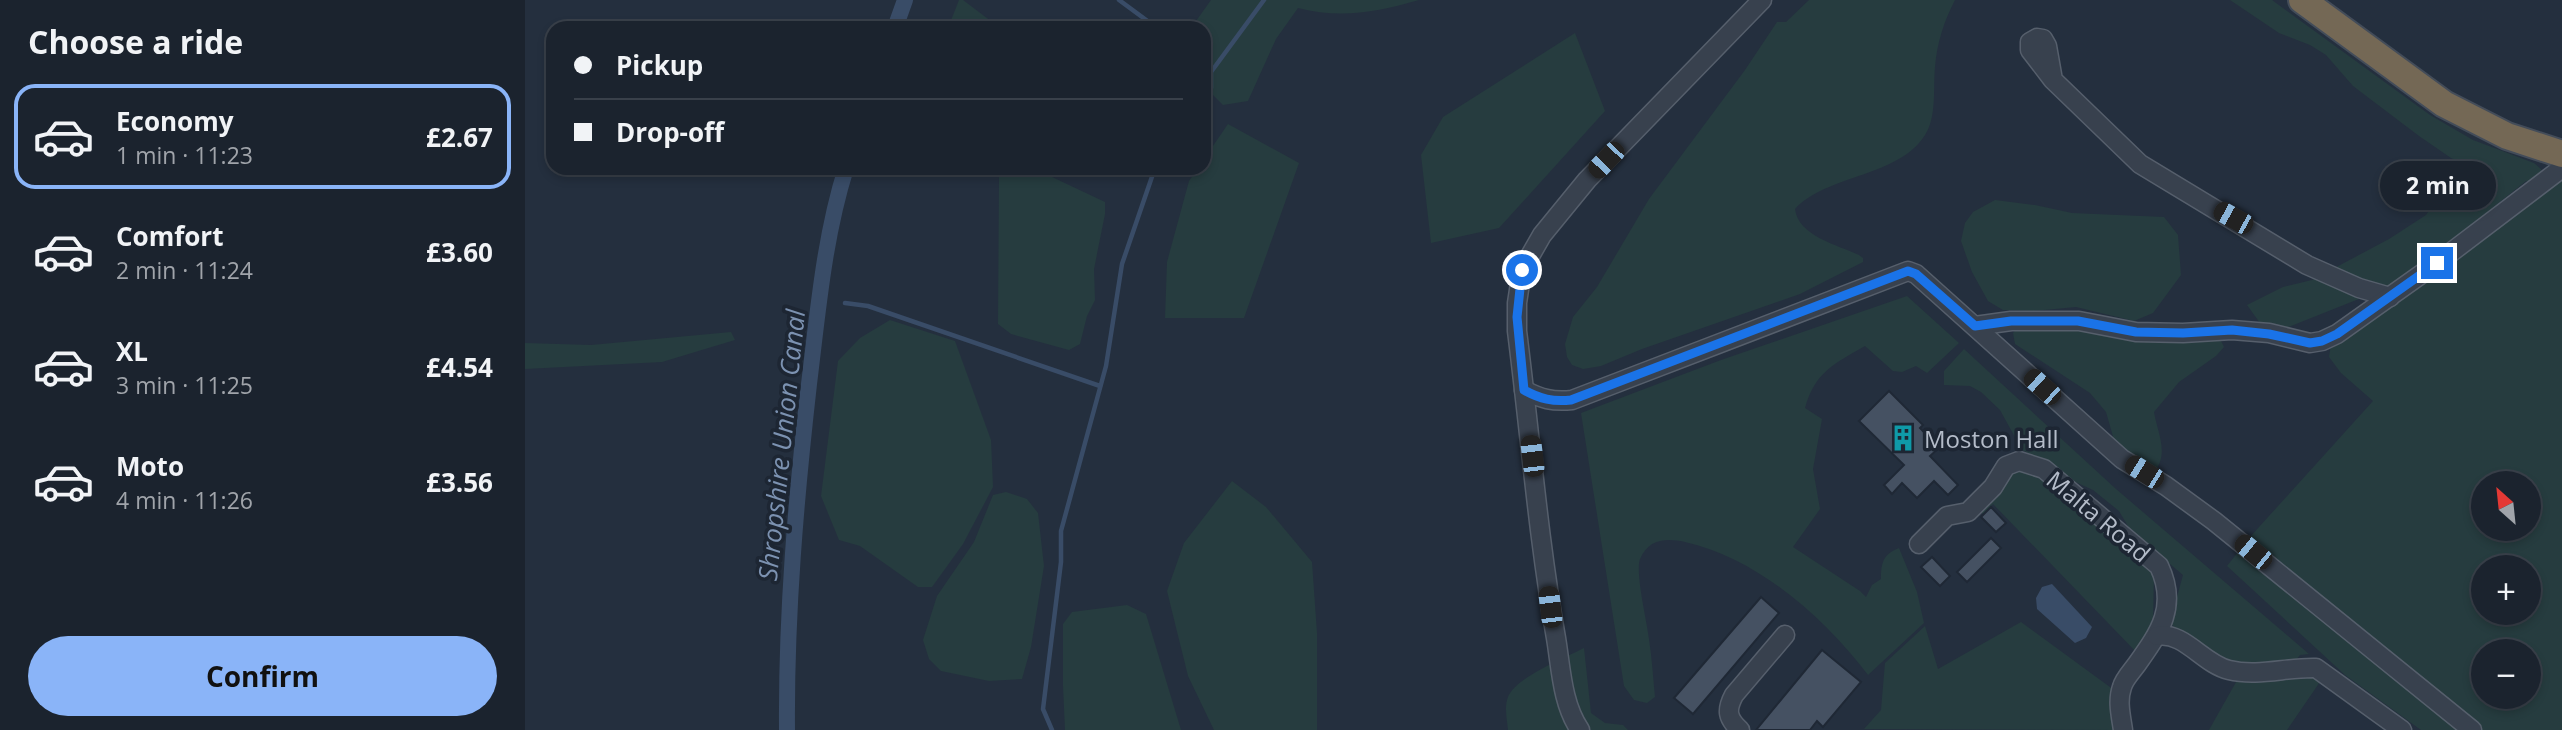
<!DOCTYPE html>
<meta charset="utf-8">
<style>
:root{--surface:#1b232e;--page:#282f3a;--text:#f1f3f6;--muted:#a0a4aa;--line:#39404a;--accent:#8ab4f8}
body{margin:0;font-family:"Open Sans",sans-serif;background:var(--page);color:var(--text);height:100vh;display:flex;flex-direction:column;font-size:26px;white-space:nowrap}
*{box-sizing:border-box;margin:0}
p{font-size:23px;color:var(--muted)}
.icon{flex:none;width:38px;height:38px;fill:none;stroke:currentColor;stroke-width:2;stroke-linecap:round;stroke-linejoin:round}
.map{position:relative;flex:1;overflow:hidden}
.details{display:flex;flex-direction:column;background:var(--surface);width:525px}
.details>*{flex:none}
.top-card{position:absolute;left:21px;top:21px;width:665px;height:154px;border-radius:21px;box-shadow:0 4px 10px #0003,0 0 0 2px var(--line);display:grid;align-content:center;height:154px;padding:0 28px;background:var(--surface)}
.needle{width:46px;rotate:333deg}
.fabs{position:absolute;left:1946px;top:471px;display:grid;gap:14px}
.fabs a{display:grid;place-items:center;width:70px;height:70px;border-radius:50%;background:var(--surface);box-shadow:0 4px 10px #0003,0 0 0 2px var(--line);font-size:35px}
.end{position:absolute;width:32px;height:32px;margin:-16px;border:9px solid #1a73e8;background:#fff;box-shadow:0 0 0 4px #fff}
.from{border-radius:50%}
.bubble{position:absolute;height:49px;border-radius:24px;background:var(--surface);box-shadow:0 4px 10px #0003,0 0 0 2px var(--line);font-size:23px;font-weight:700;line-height:49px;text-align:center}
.car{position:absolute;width:21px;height:42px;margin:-21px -10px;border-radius:9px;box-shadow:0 0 5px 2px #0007;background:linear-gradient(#222 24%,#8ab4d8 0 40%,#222 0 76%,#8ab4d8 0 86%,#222 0)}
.top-card b{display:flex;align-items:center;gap:24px;height:66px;font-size:26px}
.top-card b+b{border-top:2px solid var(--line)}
.top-card i{width:18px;height:18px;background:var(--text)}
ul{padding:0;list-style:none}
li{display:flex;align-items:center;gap:21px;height:105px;margin:0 14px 10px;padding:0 14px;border:4px solid transparent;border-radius:21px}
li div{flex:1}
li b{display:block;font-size:26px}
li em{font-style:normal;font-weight:700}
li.selected{border-color:var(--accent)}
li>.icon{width:63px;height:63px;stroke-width:1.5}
h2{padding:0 28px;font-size:32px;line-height:84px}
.primary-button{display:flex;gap:14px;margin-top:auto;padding:14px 28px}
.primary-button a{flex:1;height:80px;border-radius:42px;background:var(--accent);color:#111;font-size:28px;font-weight:700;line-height:80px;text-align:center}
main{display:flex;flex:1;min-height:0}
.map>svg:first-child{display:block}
.green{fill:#263c3f;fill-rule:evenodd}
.water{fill:#394c67}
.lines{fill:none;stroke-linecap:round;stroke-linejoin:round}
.stream{stroke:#394c67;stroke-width:4.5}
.canal{stroke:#394c67;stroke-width:16}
.building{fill:#455162;stroke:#1f2835;stroke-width:2}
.minor-casing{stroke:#565f6c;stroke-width:21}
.highway-casing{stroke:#434c59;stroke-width:30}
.minor{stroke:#38414e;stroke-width:18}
.highway{stroke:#746855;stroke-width:26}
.route{stroke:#1a73e8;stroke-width:9}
.labels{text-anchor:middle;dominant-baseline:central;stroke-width:7;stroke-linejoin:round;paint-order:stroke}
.poi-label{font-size:24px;fill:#b4bcc9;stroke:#1d2633;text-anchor:start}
.street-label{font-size:24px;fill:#b4bcc9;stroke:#1d2633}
.water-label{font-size:26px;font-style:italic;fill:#7c92b1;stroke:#1d2633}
</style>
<main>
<section class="details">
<h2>Choose a ride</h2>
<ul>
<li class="selected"><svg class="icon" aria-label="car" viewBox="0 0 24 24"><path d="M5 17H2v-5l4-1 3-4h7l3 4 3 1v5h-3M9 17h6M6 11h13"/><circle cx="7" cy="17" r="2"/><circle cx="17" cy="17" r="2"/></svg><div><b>Economy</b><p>1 min · 11:23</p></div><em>£2.67</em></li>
<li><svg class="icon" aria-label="car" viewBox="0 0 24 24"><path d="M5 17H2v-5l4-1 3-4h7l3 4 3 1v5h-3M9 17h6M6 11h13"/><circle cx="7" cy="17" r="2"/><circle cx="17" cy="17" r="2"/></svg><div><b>Comfort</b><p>2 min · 11:24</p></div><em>£3.60</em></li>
<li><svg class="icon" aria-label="car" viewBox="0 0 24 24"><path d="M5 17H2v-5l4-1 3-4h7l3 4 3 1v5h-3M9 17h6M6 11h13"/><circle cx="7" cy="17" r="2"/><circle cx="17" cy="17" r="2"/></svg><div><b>XL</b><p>3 min · 11:25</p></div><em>£4.54</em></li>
<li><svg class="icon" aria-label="car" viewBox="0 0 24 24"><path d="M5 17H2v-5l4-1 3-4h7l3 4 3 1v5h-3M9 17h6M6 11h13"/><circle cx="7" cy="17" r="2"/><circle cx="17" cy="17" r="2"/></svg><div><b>Moto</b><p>4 min · 11:26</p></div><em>£3.56</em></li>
</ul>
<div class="primary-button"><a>Confirm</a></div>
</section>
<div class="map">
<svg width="2037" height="730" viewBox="0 0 2037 730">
<rect width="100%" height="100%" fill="#242f3e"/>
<g class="green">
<path d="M434 0H438L475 28H423Z"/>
<path d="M686 0H894C852 12 816 19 773 8L751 39 723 101 698 105 679 86V28H666Z"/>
<path d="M1284 0H1430C1419 21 1412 43 1410 67 1408 88 1412 117 1400 135 1374 177 1303 174 1270 209 1273 236 1313 245 1334 255L1338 258V262L1275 294 1117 349 1076 366 1058 369 1047 365 1042 357 1040 344 1048 317 1072 287 1124 199 1220 70 1252 22H1261Z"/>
<path d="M1705 0H1747L1905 115 1948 140 2009 163 2016 169V176L2007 182 2001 181 1874 283 1761 328 1735 323 1722 305 1758 287 1787 280 1864 239 1901 215 1924 181 1944 166 1926 158 1894 136 1828 86 1801 55 1785 45 1754 33Z"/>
<path d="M1050 33 1080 111 974 228 906 243 896 155 918 117Z"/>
<path d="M703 124 774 163 719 318H640L642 262 664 181 673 168H679V159Z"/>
<path d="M478 168H508L580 202V214L569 269 570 300 562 316 555 344 544 350 486 334 473 324 474 177Z"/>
<path d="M2037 176V730H1896L1820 675 1702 566 1725 537 1848 401 1816 373 1804 357 1806 344ZM1958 483H2004V528H1958ZM1958 567H2004V612H1958ZM1958 651H2004V696H1958Z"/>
<path d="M1470 200 1510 205 1547 213 1639 217 1653 235 1656 275 1628 313 1609 321 1551 307 1509 311 1478 310 1463 301 1447 272 1436 241 1440 223 1448 212Z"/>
<path d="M1382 296 1434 343 1402 373 1391 366 1377 372 1368 371 1340 346C1309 364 1290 372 1280 408L1297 419 1288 469 1295 509 1268 547 1335 591 1341 597 1347 585 1356 579C1356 563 1358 554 1374 548L1392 592 1399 623 1343 675C1299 617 1232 558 1160 542 1140 538 1124 539 1115 559 1110 573 1122 621 1124 639 1127 658 1128 678 1130 697L1122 703 1109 700 1099 686 1056 413 1196 360Z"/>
<path d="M365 320 430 341 466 440 468 487 438 544 407 587H393L335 546 314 540 296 496 313 361 335 338Z"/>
<path d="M1494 326 1541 329 1602 337 1695 339 1699 347 1691 356 1654 382 1629 412C1632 431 1643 451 1632 468L1624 469 1599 455 1589 440 1581 412 1565 393 1490 344 1488 333Z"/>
<path d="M206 332 210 340 137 362 0 369V343L66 345Z"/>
<path d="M1439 349 1591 489 1784 654 1775 655 1767 665 1706 667 1650 628 1645 622 1658 575 1606 531 1594 511 1568 490 1546 480 1526 464 1497 450 1475 410 1456 392 1445 386 1419 385V371Z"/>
<path d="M1498 468 1507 470 1629 573 1628 622 1614 655 1468 504 1458 514 1455 511V505L1489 472Z"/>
<path d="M707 481 741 507 787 562 792 633V730H689L663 676 642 591 659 543Z"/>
<path d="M481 492 502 499 513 513 519 566 506 647 497 679 464 681 416 671 404 659 398 640 412 596 449 542 468 495Z"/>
<path d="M602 605 621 614 656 730H540L538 686V624L547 612Z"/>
<path d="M1496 622 1589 690 1596 730 1339 729 1356 710 1360 663 1400 626 1413 669Z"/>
<path d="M1059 648 1066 713 1080 723 1098 725 1103 730H983C982 719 979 707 983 697 991 677 1040 658 1059 648Z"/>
<path d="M1715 675 1799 676 1762 730H1684Z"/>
</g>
<path class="water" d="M1527 584 1567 627 1561 638 1550 643 1512 609 1511 598 1517 587Z"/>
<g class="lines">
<g class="stream">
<path d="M594 0 632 28"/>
<path d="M679 67 686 72"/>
<path d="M679 95 686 88V72L739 0"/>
<path d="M320 303 343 306 575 386"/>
<path d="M527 730 518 709 536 562V531L581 366 597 264 630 168"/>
</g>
<g class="canal">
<path d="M370 28 380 0"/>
<path d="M262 730C261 614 271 499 284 384 293 311 299 238 321 168"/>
</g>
</g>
<g class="building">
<path d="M1364 391 1398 425 1395 428 1414 448 1405 456 1433 485 1423 495 1409 481 1392 498 1377 483 1367 494 1359 485 1379 465 1334 421Z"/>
<path d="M1466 507 1481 523 1471 532 1456 517Z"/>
<path d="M1466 538 1476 548 1442 582 1432 572Z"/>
<path d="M1407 557 1425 576 1415 586 1396 567Z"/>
<path d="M1236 597 1254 613 1168 714 1149 698Z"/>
<path d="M1297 650 1336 682 1298 727 1292 721 1285 730H1231Z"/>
</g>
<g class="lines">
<g class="minor-casing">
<g id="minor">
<path d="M1528 80 1522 46 1518 39 1512 38 1505 42V50L1528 80 1615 164 1782 265 1834 288 1865 297"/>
<path d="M1450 326 1486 321H1554L1611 332 1658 333 1707 330 1744 333 1785 343 1797 341 1812 334 1912 263 2037 168"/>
<path d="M999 390C1016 399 1028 402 1047 400L1383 271 1391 274 1597 459 1641 486 1689 521 1947 730"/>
<path d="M1394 544 1422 516 1443 512 1468 487 1481 466 1494 461 1519 469 1634 566C1653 606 1635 632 1612 664 1607 671 1599 679 1597 687 1592 701 1596 716 1598 730"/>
<path d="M1632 636C1659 631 1678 664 1704 670 1733 677 1762 667 1791 668L1877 730"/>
<path d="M1055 730C1037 704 1036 668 1031 638 1013 537 1005 433 992 331V303L997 270 1017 235 1062 180 1237 0"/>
<path d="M1215 730C1202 718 1201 710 1209 695L1260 635"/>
</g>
</g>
<g class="highway-casing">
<path id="highway" d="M1777 0 1919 104 1982 136 2037 154"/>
</g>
<use href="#minor" class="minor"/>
<use href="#highway" class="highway"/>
</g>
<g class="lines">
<path class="route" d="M997 270 992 317 999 390C1015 399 1028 402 1046 400L1383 271 1391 274 1450 326 1486 321H1553L1611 332 1658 333 1707 330 1744 334 1785 343 1797 341 1812 334 1912 263"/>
</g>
<defs>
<g id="building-bare" transform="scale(2.1)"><path d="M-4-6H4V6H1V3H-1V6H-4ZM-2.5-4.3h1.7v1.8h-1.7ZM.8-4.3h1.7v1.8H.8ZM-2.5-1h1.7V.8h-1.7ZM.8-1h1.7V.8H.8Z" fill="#0f9aa8" stroke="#1d2633" stroke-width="2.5" paint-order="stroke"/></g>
</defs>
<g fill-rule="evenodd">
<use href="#building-bare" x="1378" y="438"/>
</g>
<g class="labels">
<g class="poi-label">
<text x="1399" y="438">Moston Hall</text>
</g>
<g class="street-label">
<text transform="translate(1574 516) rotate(40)">Malta Road</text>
</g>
<g class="water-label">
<text transform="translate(256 445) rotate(-84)">Shropshire Union Canal</text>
</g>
</g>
</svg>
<div class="fabs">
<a><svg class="needle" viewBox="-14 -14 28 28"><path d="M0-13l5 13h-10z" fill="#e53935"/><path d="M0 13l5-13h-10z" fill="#a0a4aa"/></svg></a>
<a>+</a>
<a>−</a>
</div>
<i class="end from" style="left:997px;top:270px"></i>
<i class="end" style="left:1912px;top:263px"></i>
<div class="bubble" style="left:1855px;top:161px;width:116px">2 min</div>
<i class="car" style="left:1081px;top:160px;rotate:224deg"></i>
<i class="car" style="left:1708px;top:218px;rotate:299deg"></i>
<i class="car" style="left:1517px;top:387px;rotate:312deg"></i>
<i class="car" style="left:1007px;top:456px;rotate:353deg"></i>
<i class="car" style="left:1619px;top:472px;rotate:302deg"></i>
<i class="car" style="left:1728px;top:552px;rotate:309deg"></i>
<i class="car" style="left:1025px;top:607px;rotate:353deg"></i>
<div class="top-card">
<b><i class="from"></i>Pickup</b>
<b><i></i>Drop-off</b>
</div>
</div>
</main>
